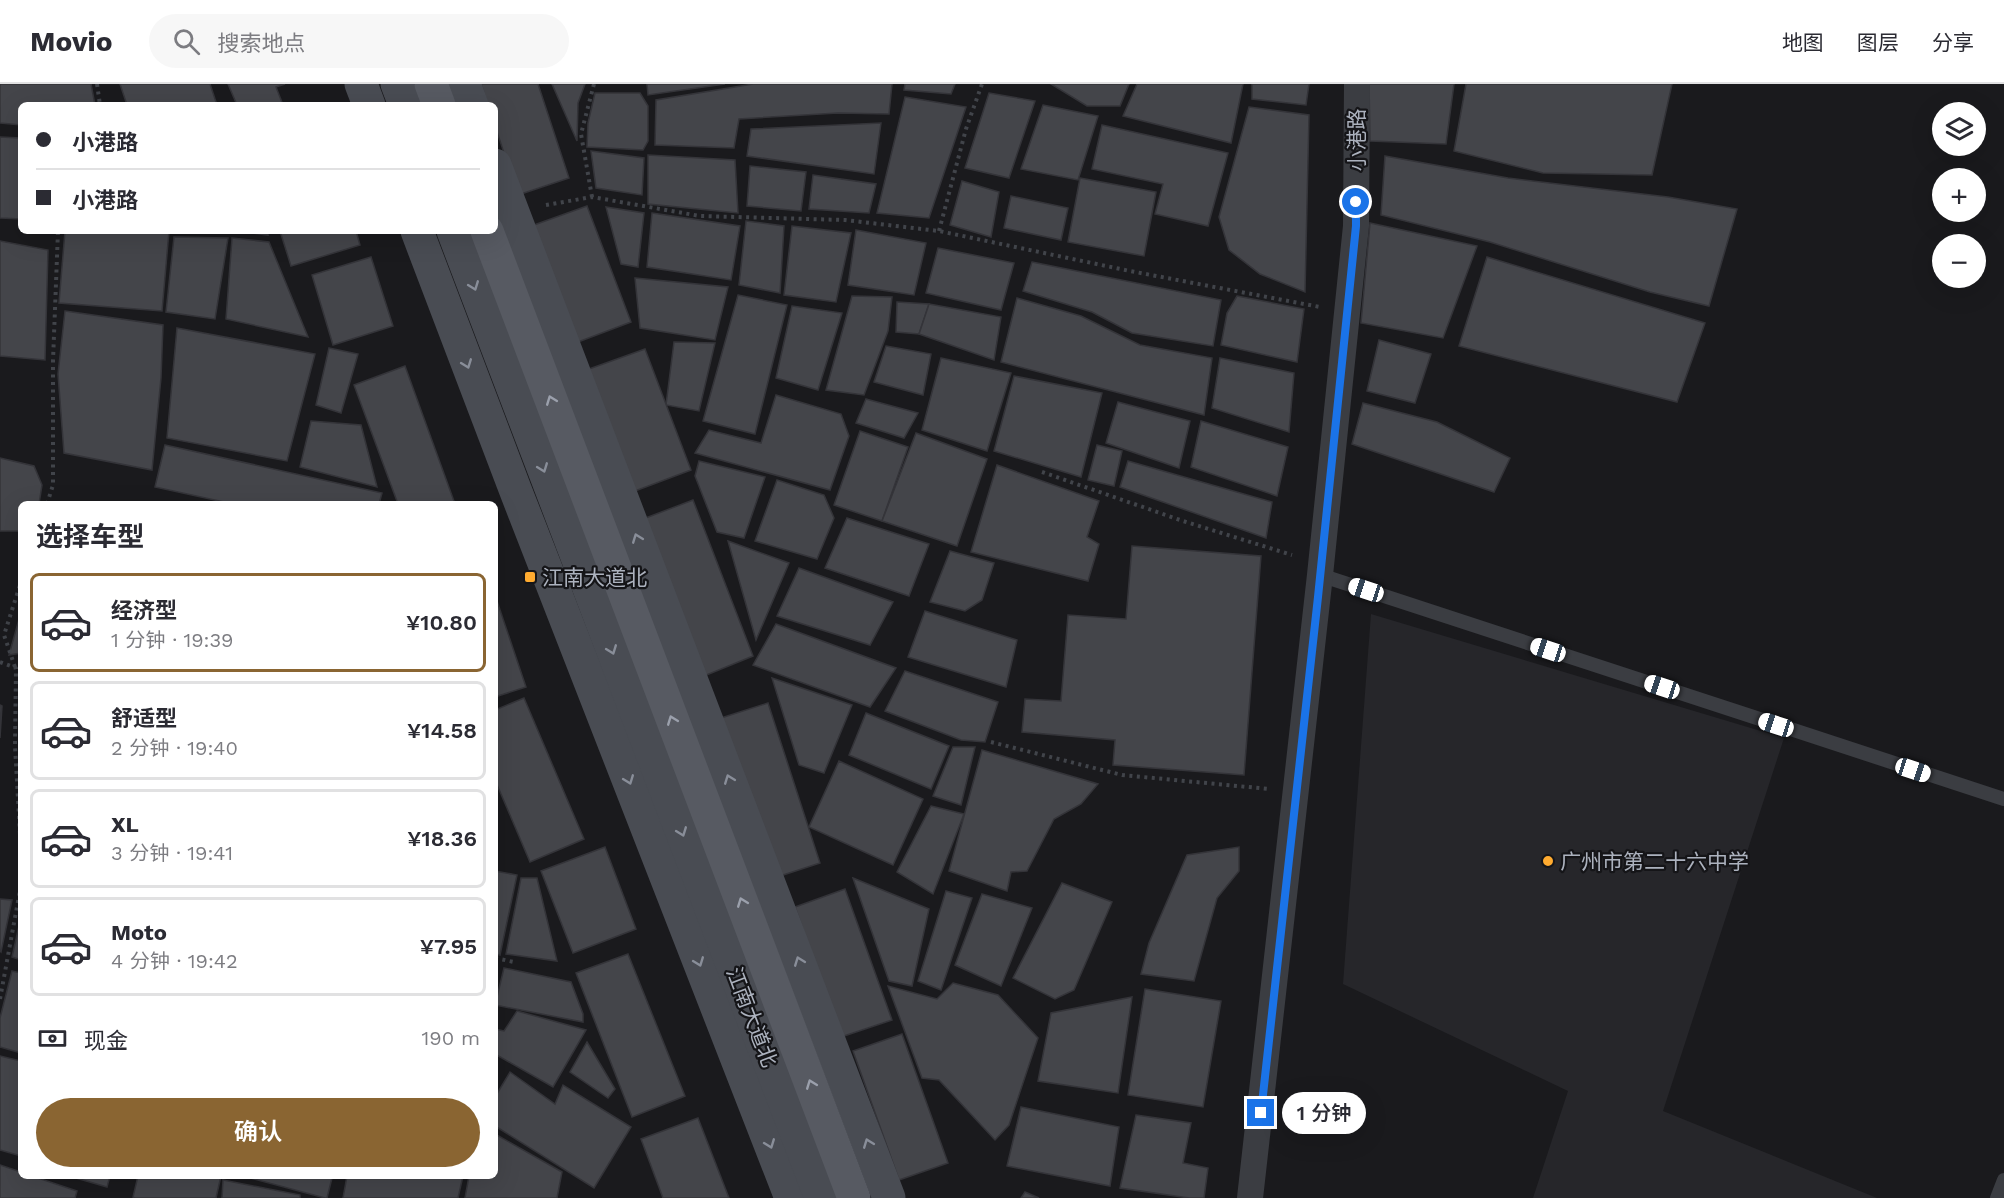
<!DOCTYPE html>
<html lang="zh">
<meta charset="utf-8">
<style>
:root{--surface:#fff;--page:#f7f7f7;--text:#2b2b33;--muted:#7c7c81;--line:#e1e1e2;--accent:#8a6532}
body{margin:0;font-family:"Work Sans","Noto Sans SC",sans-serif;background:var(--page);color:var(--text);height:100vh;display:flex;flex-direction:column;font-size:22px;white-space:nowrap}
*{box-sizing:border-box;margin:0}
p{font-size:20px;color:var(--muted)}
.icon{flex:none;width:33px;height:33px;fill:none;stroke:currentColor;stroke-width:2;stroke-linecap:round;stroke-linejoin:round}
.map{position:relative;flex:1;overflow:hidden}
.sheet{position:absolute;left:18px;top:417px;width:480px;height:678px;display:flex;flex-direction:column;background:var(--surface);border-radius:9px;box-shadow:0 6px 24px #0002}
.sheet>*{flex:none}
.guide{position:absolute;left:18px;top:18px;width:480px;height:132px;border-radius:9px;box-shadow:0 6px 24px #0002;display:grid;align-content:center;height:132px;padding:0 18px;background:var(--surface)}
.buttons{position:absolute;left:1932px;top:18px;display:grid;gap:12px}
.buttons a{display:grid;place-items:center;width:54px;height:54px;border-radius:50%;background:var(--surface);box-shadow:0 6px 24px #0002;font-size:30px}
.end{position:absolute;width:27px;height:27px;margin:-14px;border:8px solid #1a73e8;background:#fff;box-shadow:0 0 0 3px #fff}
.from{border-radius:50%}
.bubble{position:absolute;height:42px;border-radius:21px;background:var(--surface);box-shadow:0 6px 24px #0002;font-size:20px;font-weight:600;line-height:42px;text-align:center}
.car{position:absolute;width:18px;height:36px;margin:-18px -9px;border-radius:8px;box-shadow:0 0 4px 2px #0007;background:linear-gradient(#fff 24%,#345 0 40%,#fff 0 76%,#345 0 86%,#fff 0)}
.guide b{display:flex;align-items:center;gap:21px;height:57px;font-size:22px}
.guide b+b{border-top:2px solid var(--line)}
.guide i{width:15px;height:15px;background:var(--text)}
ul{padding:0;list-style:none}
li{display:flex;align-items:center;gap:18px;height:99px;margin:0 12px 9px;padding:0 6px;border:3px solid var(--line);border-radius:9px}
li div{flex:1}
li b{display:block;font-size:22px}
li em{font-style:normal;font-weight:600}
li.on{border-color:var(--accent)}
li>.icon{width:54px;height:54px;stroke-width:1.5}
h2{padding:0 18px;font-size:27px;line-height:72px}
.pay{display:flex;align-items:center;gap:15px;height:66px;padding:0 18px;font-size:22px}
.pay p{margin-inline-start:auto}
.primary-button{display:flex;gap:12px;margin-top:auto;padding:12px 18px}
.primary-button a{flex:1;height:69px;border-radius:36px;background:var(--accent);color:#fff;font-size:24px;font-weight:600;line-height:69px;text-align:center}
header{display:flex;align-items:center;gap:36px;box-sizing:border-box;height:84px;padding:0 30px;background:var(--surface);border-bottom:2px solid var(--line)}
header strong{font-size:28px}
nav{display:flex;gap:33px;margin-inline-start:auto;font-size:21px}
.search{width:420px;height:54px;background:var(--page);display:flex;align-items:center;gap:15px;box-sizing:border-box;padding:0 21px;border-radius:33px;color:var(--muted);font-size:22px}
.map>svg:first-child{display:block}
.built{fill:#26262a}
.building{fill:#44454a;stroke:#343439;stroke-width:1.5}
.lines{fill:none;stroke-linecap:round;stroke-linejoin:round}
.path{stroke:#41444a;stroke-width:4;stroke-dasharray:3 4.5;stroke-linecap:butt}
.lane{stroke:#3b3d42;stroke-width:14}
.street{stroke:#3b3d42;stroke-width:26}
.secondary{stroke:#494c53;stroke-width:33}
.primary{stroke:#575a62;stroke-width:33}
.oneway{stroke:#898e99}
.oneway2{stroke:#9ba0ac}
.route{stroke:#1a73e8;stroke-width:8}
.poi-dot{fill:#ffab30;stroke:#151518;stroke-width:2}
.labels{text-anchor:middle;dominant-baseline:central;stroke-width:4.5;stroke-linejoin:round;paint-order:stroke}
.street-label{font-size:21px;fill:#acb2be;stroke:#151518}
.poi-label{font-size:21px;fill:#acb2be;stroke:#151518;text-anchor:start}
</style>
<header>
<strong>Movio</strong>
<div class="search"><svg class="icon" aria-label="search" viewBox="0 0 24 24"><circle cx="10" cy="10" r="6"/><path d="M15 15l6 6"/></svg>搜索地点</div>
<nav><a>地图</a><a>图层</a><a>分享</a></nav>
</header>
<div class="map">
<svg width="2004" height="1114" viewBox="0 0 2004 1114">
<rect width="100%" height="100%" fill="#1a1a1d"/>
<path class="built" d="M1371 530 1784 654 1663 1027 1877 1114H1533L1568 1007 1343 900Z"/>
<g class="building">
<path d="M0 0H91L95 21H21V41L0 39Z"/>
<path d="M120 0H210L217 21H127Z"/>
<path d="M228 0H285L276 3 283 21H237Z"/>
<path d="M481 0H538L569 94 518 111 495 42V21H488Z"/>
<path d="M552 0H585L578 19 577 57Z"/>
<path d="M647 0H725L648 11Z"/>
<path d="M753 0H892L889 30 838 29 739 35 734 64 655 61 656 16Z"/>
<path d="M905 0H955L951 10 904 6Z"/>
<path d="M1051 0H1129L1120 22H1087Z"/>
<path d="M1137 0H1243L1231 59 1123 32Z"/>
<path d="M1252 0H1309L1306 21 1252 15Z"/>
<path d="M1369 0H1454L1446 60 1370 57Z"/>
<path d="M1466 0H1672L1652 91 1543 89 1454 67Z"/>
<path d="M595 9H640L648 22V57L643 66 587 63 588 39Z"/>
<path d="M989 9 1035 17 1009 94 965 84Z"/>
<path d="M905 13 966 23 929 134 877 129Z"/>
<path d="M1043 21 1098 32 1078 96 1021 85Z"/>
<path d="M1249 23 1309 31 1305 208 1260 190 1229 166 1219 133Z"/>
<path d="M881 39 874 90 747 72 751 45Z"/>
<path d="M1102 41 1228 69 1208 142 1155 130 1163 100 1092 85Z"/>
<path d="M0 53 21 54V135L0 134Z"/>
<path d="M591 67 644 74 642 111 596 104Z"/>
<path d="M648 71 735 76 738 129 648 120Z"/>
<path d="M1385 72 1508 94 1668 113 1737 125 1709 222 1650 208 1490 158 1381 131Z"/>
<path d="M750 82 806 88 801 127 747 122Z"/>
<path d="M813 91 876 100 869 129 809 125Z"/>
<path d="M1080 94 1156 108 1144 172 1068 158Z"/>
<path d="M962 97 999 108 991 153 950 141Z"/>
<path d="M1011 112 1068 124 1061 156 1004 144Z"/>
<path d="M587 122 631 238 578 258 534 141Z"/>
<path d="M606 123 644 129 638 183 621 180Z"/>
<path d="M652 129 740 142 731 196 647 183Z"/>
<path d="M746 137 784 142 780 209 739 201Z"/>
<path d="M1370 139 1477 162 1443 254 1361 239Z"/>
<path d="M792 142 851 149 836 218 784 211Z"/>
<path d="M856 146 926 159 914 211 848 201Z"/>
<path d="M65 147H169L162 227 59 219Z"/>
<path d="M236 147H267L268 151Z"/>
<path d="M280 147H356L360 161 291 182Z"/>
<path d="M174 153 228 154 215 235 166 228Z"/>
<path d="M232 154 269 158 308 253 226 235Z"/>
<path d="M0 157 48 166 45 276 0 272Z"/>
<path d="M938 164 1014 179 1001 226 926 209Z"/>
<path d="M371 173 393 242 333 261 312 191Z"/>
<path d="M1487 173 1705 239 1677 318 1459 262Z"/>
<path d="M1032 178 1221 216 1213 262 1132 249 1092 228 1023 207Z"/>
<path d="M635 194 728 203 715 256 640 244Z"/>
<path d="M738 211 787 221 755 350 703 337Z"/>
<path d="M852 212 892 213 888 247 864 311 826 306Z"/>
<path d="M1237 212 1304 225 1297 278 1221 261 1227 229Z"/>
<path d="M1017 214 1081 232 1140 261 1212 274 1204 331 1001 278Z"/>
<path d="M897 218 929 220 919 250 896 248Z"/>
<path d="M929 220 1001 233 994 276 919 250Z"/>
<path d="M792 222 842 229 818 306 776 294Z"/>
<path d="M65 227 163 241 161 294 152 386 64 369 58 290Z"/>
<path d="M177 244 315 270 287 377 167 354Z"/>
<path d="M1379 256 1431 270 1415 319 1367 307Z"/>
<path d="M674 258 715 259 699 327 666 321Z"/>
<path d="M886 262 931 270 923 311 874 298Z"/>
<path d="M329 264 358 270 341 329 316 321Z"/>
<path d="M645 265 691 386 635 407 589 285Z"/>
<path d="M941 274 1011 289 987 367 922 346Z"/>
<path d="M1220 274 1294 289 1289 348 1212 324Z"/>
<path d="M405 282 455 420H398L354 301Z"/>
<path d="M1014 292 1102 309 1081 393 994 367Z"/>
<path d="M776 311 841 330 849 352 830 406 695 369 709 346 761 359Z"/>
<path d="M866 315 918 329 904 354 856 339Z"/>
<path d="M1118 318 1190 337 1179 384 1106 359Z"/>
<path d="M1363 319 1437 338 1510 374 1494 408 1352 360Z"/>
<path d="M311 337 361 341 377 403 300 383Z"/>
<path d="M1201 337 1288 363 1277 412 1191 383Z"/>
<path d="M860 347 908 363 882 437 834 421Z"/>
<path d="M916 349 987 375 957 462 882 437Z"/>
<path d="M165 361 382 409 379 420H233L155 403Z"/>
<path d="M1097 361 1122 367 1114 402 1088 396Z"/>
<path d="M0 374 34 382 42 401 39 420H21V447H0Z"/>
<path d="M699 377 765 393 744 454 717 448 695 392Z"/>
<path d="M1128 377 1272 418 1266 454 1120 403Z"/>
<path d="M997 381 1099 417 1087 453 1099 460 1088 497 971 468Z"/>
<path d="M777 396 824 411 834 434 817 475 755 457Z"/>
<path d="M693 416 753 572 704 592 643 435Z"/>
<path d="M847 434 929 460 909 512 825 484Z"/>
<path d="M728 457 789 479 756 556Z"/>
<path d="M1132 462 1261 472 1244 691 1113 681 1115 656 1022 648 1025 615 1061 617 1068 531 1126 535Z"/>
<path d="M950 467 994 479 982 516 965 527 930 518Z"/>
<path d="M799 484 893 518 870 561 777 532Z"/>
<path d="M495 511 526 603 495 613Z"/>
<path d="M925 527 1017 556 1006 603 908 573Z"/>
<path d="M21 528V569L9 571Z"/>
<path d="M776 540 896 584 870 623 753 581Z"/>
<path d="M905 587 998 618 985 658 961 656 885 627Z"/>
<path d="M772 594 852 621 824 689 799 681Z"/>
<path d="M524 614 584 755 530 778 495 696V626Z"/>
<path d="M768 619 820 779 774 794 721 634Z"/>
<path d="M0 621 2 622 0 654Z"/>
<path d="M866 629 949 662 931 705 849 671Z"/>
<path d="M953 663H975L961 721 933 712Z"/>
<path d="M982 666 1098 700 1081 720 1054 735 1027 787 1011 788 1007 807 949 787Z"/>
<path d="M839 677 923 715 893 781 809 743Z"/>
<path d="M931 722 964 730 933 810 897 788Z"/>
<path d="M605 763 636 845 573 869 541 787Z"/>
<path d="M1239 763V787L1217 814 1194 897 1141 890 1149 859 1187 771Z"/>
<path d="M495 787 517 791 500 871 495 870Z"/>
<path d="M521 794H537L557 877 506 870Z"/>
<path d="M853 794 929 825 912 902 889 897Z"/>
<path d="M1062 799 1112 818 1074 906 1055 915 1013 894Z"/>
<path d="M845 805 892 936 841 953 795 823Z"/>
<path d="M946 807 972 814 941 906 918 897Z"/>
<path d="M982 810 1032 824 1001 902 955 881Z"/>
<path d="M0 815 12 816 1 868 0 867Z"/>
<path d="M21 833V876L12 873Z"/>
<path d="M628 870 685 1012 632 1033 576 889Z"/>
<path d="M504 884 571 898 583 930V938L495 921Z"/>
<path d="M12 887 21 889V969L0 963V934Z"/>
<path d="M953 899 998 911 1038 954 1009 1041 995 1056 939 996 922 994 888 902 937 915Z"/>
<path d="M1145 905 1221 917 1203 1023 1128 1011Z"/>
<path d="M1132 913 1118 1009 1038 997 1051 929Z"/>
<path d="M517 927 586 946 553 1003 495 970V945L504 947Z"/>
<path d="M902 950 948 1079 899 1096 853 967Z"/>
<path d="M587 958 615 1005 608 1014 570 988Z"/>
<path d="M0 972 21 977V1072L0 1066Z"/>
<path d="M510 988 555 1020 563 1001 631 1043 594 1104 495 1042V1013Z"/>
<path d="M1021 1023 1119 1043 1110 1102 1007 1082Z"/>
<path d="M1136 1031 1191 1039 1183 1079 1208 1084 1204 1114H1189L1120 1104Z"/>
<path d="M698 1034 729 1114H663L641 1055Z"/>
<path d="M495 1050 562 1088 557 1114H465L469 1092H495Z"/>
<path d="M0 1081 21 1088V1092H32L77 1107 75 1114H0Z"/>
<path d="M69 1092H110L107 1103Z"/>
<path d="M138 1092H221L216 1114H135L133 1113Z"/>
<path d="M243 1092H329L332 1094 327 1114H325Z"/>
<path d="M347 1092H463L458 1114H343Z"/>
<path d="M223 1096 300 1111V1114H222Z"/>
<path d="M1025 1108 1039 1114H1021Z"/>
</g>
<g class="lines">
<g class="path">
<path d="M97 0 100 21"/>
<path d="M592 113 581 50 594 0"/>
<path d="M546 121 592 113 700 132 845 136 939 147 1130 187 1320 223"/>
<path d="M939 147 966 45 982 0"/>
<path d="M1042 388 1183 437 1292 471"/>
<path d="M47 420 53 401V277L58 147"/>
<path d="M0 578 16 584 15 662 21 768"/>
<path d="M15 583 4 551 21 498"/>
<path d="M991 658 1122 691 1269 705"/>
<path d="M495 874 514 878"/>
<path d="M0 915 21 801"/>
</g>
<g class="lane">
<path d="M1320 491 2004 715"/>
<path d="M1997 1114 2004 1096"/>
</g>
<path class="street" d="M1250 1114 1320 491 1356 142 1357 0"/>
<g class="secondary">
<path d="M361 0 369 21"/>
<path d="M397 0 405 21"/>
<path d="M464 0 472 21"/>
<path d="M495 81 889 1114"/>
<path d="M417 147 515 405 791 1114"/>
<path d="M453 147 821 1114"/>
</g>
<g class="primary">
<path d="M431 0 439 21"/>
<path d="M487 147 854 1114"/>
</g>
</g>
<defs><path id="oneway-chevron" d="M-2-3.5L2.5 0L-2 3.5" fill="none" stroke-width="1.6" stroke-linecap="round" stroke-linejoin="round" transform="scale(1.5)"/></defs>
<g class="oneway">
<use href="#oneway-chevron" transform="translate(474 202) rotate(69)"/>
<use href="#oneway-chevron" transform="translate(467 280) rotate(69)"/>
<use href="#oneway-chevron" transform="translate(543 384) rotate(69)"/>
<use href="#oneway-chevron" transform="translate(637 454) rotate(-111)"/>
<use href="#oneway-chevron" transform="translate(612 566) rotate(69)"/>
<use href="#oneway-chevron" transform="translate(729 695) rotate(-111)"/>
<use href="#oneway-chevron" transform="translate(629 696) rotate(69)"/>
<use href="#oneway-chevron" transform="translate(682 748) rotate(69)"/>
<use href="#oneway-chevron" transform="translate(799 877) rotate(-111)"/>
<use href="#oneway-chevron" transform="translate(699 878) rotate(69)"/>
<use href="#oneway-chevron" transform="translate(868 1059) rotate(-111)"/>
<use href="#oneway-chevron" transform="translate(770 1060) rotate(69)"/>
</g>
<g class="oneway2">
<use href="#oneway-chevron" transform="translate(551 316) rotate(-111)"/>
<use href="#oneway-chevron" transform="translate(672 636) rotate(-111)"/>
<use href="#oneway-chevron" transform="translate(742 818) rotate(-111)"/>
<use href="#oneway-chevron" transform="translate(811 1000) rotate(-111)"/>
</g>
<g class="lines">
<path class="route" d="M1261 1029 1318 513 1356 142V118"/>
</g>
<g class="poi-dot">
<rect x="524" y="487" width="12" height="12" rx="3"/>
<circle cx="1548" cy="777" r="6"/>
</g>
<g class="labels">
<g class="street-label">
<text transform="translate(1356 56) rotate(-90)">小港路</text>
<text transform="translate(752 933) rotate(69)">江南大道北</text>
</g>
<g class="poi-label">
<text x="542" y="493">江南大道北</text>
<text x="1560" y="777">广州市第二十六中学</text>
</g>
</g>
</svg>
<div class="buttons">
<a><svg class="icon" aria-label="layers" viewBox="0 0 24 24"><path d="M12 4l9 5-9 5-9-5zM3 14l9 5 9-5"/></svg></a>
<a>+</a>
<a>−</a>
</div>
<i class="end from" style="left:1356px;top:118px"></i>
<i class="end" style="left:1261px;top:1029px"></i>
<div class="bubble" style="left:1282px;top:1008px;width:84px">1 分钟</div>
<i class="car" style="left:1366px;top:506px;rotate:288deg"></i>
<i class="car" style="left:1548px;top:566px;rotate:288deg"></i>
<i class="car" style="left:1662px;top:603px;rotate:288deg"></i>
<i class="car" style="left:1776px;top:641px;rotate:288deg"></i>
<i class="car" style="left:1913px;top:686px;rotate:108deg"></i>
<div class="guide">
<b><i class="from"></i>小港路</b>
<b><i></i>小港路</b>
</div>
<section class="sheet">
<h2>选择车型</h2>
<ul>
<li class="on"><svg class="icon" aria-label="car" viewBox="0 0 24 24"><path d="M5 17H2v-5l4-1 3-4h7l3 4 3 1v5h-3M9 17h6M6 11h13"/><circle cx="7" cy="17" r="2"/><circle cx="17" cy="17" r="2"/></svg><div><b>经济型</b><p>1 分钟 · 19:39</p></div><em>¥10.80</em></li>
<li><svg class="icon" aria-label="car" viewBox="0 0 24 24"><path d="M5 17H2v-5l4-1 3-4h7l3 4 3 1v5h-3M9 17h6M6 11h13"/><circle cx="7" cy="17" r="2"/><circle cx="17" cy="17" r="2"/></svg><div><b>舒适型</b><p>2 分钟 · 19:40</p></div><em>¥14.58</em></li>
<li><svg class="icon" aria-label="car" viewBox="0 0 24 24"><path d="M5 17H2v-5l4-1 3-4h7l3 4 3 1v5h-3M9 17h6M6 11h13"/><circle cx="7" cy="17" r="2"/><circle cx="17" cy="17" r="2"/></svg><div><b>XL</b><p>3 分钟 · 19:41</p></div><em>¥18.36</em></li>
<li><svg class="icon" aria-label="car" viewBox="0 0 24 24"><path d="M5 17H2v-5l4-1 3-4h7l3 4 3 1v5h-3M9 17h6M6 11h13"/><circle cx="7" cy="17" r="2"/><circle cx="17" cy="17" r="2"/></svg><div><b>Moto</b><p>4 分钟 · 19:42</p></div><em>¥7.95</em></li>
</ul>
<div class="pay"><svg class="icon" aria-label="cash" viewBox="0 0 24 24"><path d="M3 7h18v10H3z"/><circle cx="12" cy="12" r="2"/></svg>现金<p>190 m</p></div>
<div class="primary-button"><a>确认</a></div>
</section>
</div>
